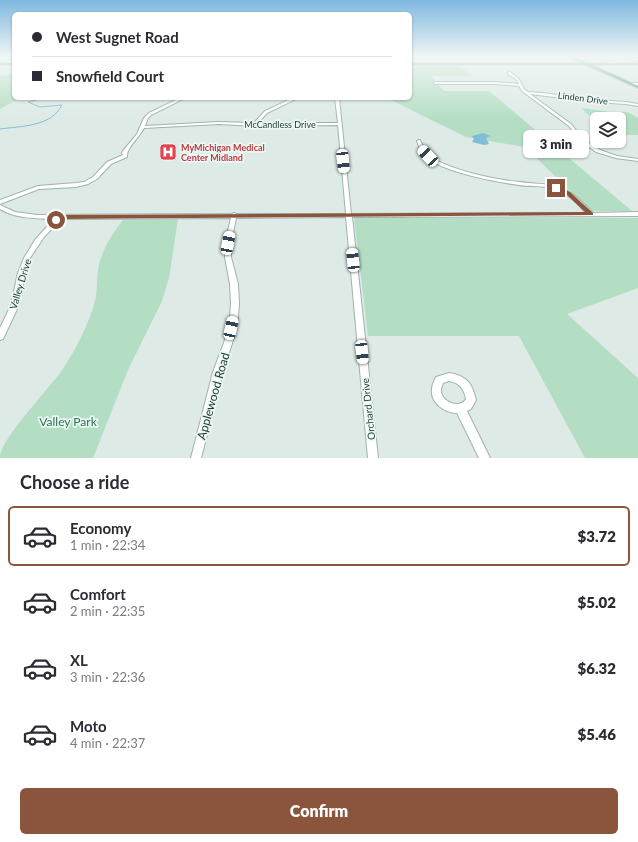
<!DOCTYPE html>
<meta charset="utf-8">
<style>
:root{--surface:#fff;--page:#f7f7f7;--text:#2b2b33;--muted:#7c7c81;--line:#e1e1e2;--accent:#8a553c}
body{margin:0;font-family:Lato,sans-serif;background:var(--page);color:var(--text);height:100vh;display:flex;flex-direction:column;font-size:15px;white-space:nowrap}
*{box-sizing:border-box;margin:0}
p{font-size:13px;color:var(--muted)}
.icon{flex:none;width:22px;height:22px;fill:none;stroke:currentColor;stroke-width:2;stroke-linecap:round;stroke-linejoin:round}
.map{position:relative;height:458px;overflow:hidden}
.side{display:flex;flex-direction:column;background:var(--surface);flex:1}
.side>*{flex:none}
.guide{position:absolute;left:12px;top:12px;width:400px;height:88px;border-radius:6px;box-shadow:0 1px 3px #0004;display:grid;align-content:center;height:88px;padding:0 20px;background:var(--surface)}
.controls{position:absolute;left:590px;top:112px;display:grid;gap:8px}
.controls a{display:grid;place-items:center;width:36px;height:36px;border-radius:6px;background:var(--surface);box-shadow:0 1px 3px #0004;font-size:20px}
.end{position:absolute;width:18px;height:18px;margin:-9px;border:5px solid #8a553c;background:#fff;box-shadow:0 0 0 2px #fff}
.from{border-radius:50%}
.bubble{position:absolute;height:28px;border-radius:6px;background:var(--surface);box-shadow:0 1px 3px #0004;font-size:13px;font-weight:800;line-height:28px;text-align:center}
.car{position:absolute;width:12px;height:24px;margin:-12px -6px;border-radius:5px;box-shadow:0 0 3px 1px #0007;background:linear-gradient(#fff 24%,#345 0 40%,#fff 0 76%,#345 0 86%,#fff 0)}
.guide b{display:flex;align-items:center;gap:14px;height:38px;font-size:15px}
.guide b+b{border-top:1px solid var(--line)}
.guide i{width:10px;height:10px;background:var(--text)}
ul{padding:0;list-style:none}
li{display:flex;align-items:center;gap:12px;height:60px;margin:0 8px 6px;padding:0 12px;border:2px solid transparent;border-radius:6px}
li div{flex:1}
li b{display:block;font-size:15px}
li em{font-style:normal;font-weight:800}
li.current{border-color:var(--accent)}
li>.icon{width:36px;height:36px;stroke-width:1.5}
h2{padding:0 20px;font-size:18px;line-height:48px}
.cta{display:flex;gap:8px;margin-top:auto;padding:8px 20px}
.cta a{flex:1;height:46px;border-radius:6px;background:var(--accent);color:#fff;font-size:16px;font-weight:800;line-height:46px;text-align:center}
.map>svg:first-child{display:block}
.green{fill:#b3dec3}
.water{fill:#7fbed5}
.lines{fill:none;stroke-linecap:round;stroke-linejoin:round}
.stream{stroke:#7fbed5;stroke-width:1}
.minor-casing{stroke:#a0b2ae;stroke-width:2}
.major-casing{stroke:#bbc4c3;stroke-width:2}
.minor{fill:#fff;fill-rule:evenodd}
.major{fill:#5da499;fill-rule:evenodd}
.route{fill:#8a553c}
.labels{text-anchor:middle;dominant-baseline:central;stroke-width:3.5;stroke-linejoin:round;paint-order:stroke}
.far-street-label{font-size:9px;fill:#1d3a36;stroke:#edf7f3}
.far-health-label{font-size:9px;font-weight:bold;fill:#be3a42;stroke:#edf7f3;text-anchor:start}
.street-label{font-size:10px;fill:#1d3a36;stroke:#edf7f3}
.near-street-label{font-size:12px;fill:#1d3a36;stroke:#edf7f3}
.near-park-label{font-size:12px;fill:#25744c;stroke:#edf7f3}
</style>
<div class="map">
<svg width="638" height="458" viewBox="0 0 638 458">
<rect width="100%" height="100%" fill="#ddeae6"/>
<g class="green">
<path d="M410 65H459L471 76H431L444 91H489L632 211H591L525 147 466 137 387 98H410Z"/>
<path d="M14 74V98H20L0 109V76Z"/>
<path d="M582 108 610 112H628L638 118V135H621L619 134V119H597V120L586 113Z"/>
<path d="M354 218H638V288L567 314 638 378V458H585L519 336H368Z"/>
<path d="M178 219 169 278 162 301 128 370 93 458H0C0 439 50 388 62 370 75 351 89 324 95 301 98 290 96 277 99 265 103 248 112 234 123 220Z"/>
</g>
<path class="water" d="M483 133 491 136 486 138 489 144 484 145 472 142 474 139 472 136Z"/>
<g class="lines">
<path class="stream" d="M0 129C21 126 51 127 62 105L40 107 28 102 45 98"/>
<g class="minor-casing">
<g id="minor">
<path d="M594 56H597L615 63 613 64Z"/>
<path d="M623 56 638 59V61Z"/>
<path d="M14 59V61L5 65 3 64Z"/>
<path d="M508 72H510L519 79 524 89 528 92 543 93 595 100 626 102 638 104V106L626 104 595 102 530 94 571 124 582 138 600 150 617 156 638 159V161L616 158 596 152 580 140 569 126 522 91 519 86 494 84H435L434 83 435 82H494L519 84 517 80 508 74Z"/>
<path d="M631 83H638V85H630Z"/>
<path d="M180 98H185L151 115 148 118 145 126 218 122 254 123 265 111 293 98H298L267 113 258 123H338L335 98H339L351 214 586 213C577 203 568 193 555 189 543 185 531 187 519 185 496 182 443 172 426 157 421 153 419 147 417 141L419 140H420C423 146 425 152 430 156 448 170 496 180 520 182 533 184 546 183 559 187 573 192 583 203 593 213L638 212V216L352 217 378 458H368L346 217 236 218 231 243V257L238 284 239 304 238 317 233 340 223 372 201 458H191L213 372 225 340 230 317 231 304 230 284 225 257V243L231 218 61 219 44 237 30 258 27 268 17 309 3 339 0 340V328L11 305 18 273 24 258 35 240 54 219C36 218 16 219 0 209V205L15 212 37 215 232 214 234 213 236 214H346L338 125 255 126 219 124 144 128C139 138 126 148 127 157L111 164 97 179 88 184 76 187 39 189 0 204V200L38 186 76 183 84 182 93 177 107 162 123 155 122 153 123 151 137 134 144 118 149 113Z"/>
<path d="M449 373C467 376 472 383 476 400L471 409 467 411 490 458H479L457 413C445 413 430 403 432 389 432 385 434 381 436 377ZM449 381C460 383 464 389 466 399 460 410 440 401 441 390 441 388 442 386 443 383Z"/>
</g>
</g>
<g class="major-casing">
<g id="major">
<path d="M567 56H571L587 63H638V65H592L638 86V88L586 65H410V63H582Z"/>
<rect x="0" y="63" width="14" height="2"/>
</g>
</g>
<use href="#minor" class="minor"/>
<use href="#major" class="major"/>
</g>
<linearGradient id="sky" x2="0" y2="1"><stop stop-color="#7eb8e0"/><stop offset="0.47" stop-color="#f0f6f4"/><stop offset="1" stop-color="#f0f6f4" stop-opacity="0"/></linearGradient>
<rect width="638" height="120" fill="url(#sky)"/>
<path class="route" d="M556 186 570 192 593 213V215L61 219 56 222 53 220 59 215 585 212 566 194 554 189V187Z"/>
<defs>
<g id="hospital-square" transform="scale(0.9)"><rect x="-9" y="-9" width="18" height="18" rx="4" fill="#e0444e" stroke="#edf7f3"/><path d="M-5-5h3v3.5h4V-5h3V5h-3V1.5h-4V5h-3Z" fill="#fff"/></g>
</defs>
<g fill-rule="evenodd">
<use href="#hospital-square" x="168" y="152"/>
</g>
<g class="labels">
<g class="far-street-label">
<text transform="translate(583 98) rotate(7)">Linden Drive</text>
<text x="280" y="124">McCandless Drive</text>
</g>
<g class="far-health-label">
<text x="181" y="147">MyMichigan Medical<tspan x="181" dy="10">Center Midland</tspan></text>
</g>
<g class="street-label">
<text transform="translate(20 284) rotate(-73)">Valley Drive</text>
<text transform="translate(368 409) rotate(-96)">Orchard Drive</text>
</g>
<g class="near-street-label">
<text transform="translate(213 396) rotate(-74)">Applewood Road</text>
</g>
<g class="near-park-label">
<text x="68" y="421">Valley Park</text>
</g>
</g>
</svg>
<div class="controls">
<a><svg class="icon" aria-label="layers" viewBox="0 0 24 24"><path d="M12 4l9 5-9 5-9-5zM3 14l9 5 9-5"/></svg></a>
</div>
<i class="end from" style="left:56px;top:220px"></i>
<i class="end" style="left:556px;top:188px"></i>
<div class="bubble" style="left:523px;top:130px;width:66px">3 min</div>
<i class="car" style="left:428px;top:156px;rotate:317deg"></i>
<i class="car" style="left:343px;top:161px;rotate:174deg"></i>
<i class="car" style="left:228px;top:243px;rotate:11deg"></i>
<i class="car" style="left:353px;top:260px;rotate:354deg"></i>
<i class="car" style="left:231px;top:328px;rotate:12deg"></i>
<i class="car" style="left:362px;top:352px;rotate:174deg"></i>
<div class="guide">
<b><i class="from"></i>West Sugnet Road</b>
<b><i></i>Snowfield Court</b>
</div>
</div>
<section class="side">
<h2>Choose a ride</h2>
<ul>
<li class="current"><svg class="icon" aria-label="car" viewBox="0 0 24 24"><path d="M5 17H2v-5l4-1 3-4h7l3 4 3 1v5h-3M9 17h6M6 11h13"/><circle cx="7" cy="17" r="2"/><circle cx="17" cy="17" r="2"/></svg><div><b>Economy</b><p>1 min · 22:34</p></div><em>$3.72</em></li>
<li><svg class="icon" aria-label="car" viewBox="0 0 24 24"><path d="M5 17H2v-5l4-1 3-4h7l3 4 3 1v5h-3M9 17h6M6 11h13"/><circle cx="7" cy="17" r="2"/><circle cx="17" cy="17" r="2"/></svg><div><b>Comfort</b><p>2 min · 22:35</p></div><em>$5.02</em></li>
<li><svg class="icon" aria-label="car" viewBox="0 0 24 24"><path d="M5 17H2v-5l4-1 3-4h7l3 4 3 1v5h-3M9 17h6M6 11h13"/><circle cx="7" cy="17" r="2"/><circle cx="17" cy="17" r="2"/></svg><div><b>XL</b><p>3 min · 22:36</p></div><em>$6.32</em></li>
<li><svg class="icon" aria-label="car" viewBox="0 0 24 24"><path d="M5 17H2v-5l4-1 3-4h7l3 4 3 1v5h-3M9 17h6M6 11h13"/><circle cx="7" cy="17" r="2"/><circle cx="17" cy="17" r="2"/></svg><div><b>Moto</b><p>4 min · 22:37</p></div><em>$5.46</em></li>
</ul>
<div class="cta"><a>Confirm</a></div>
</section>
